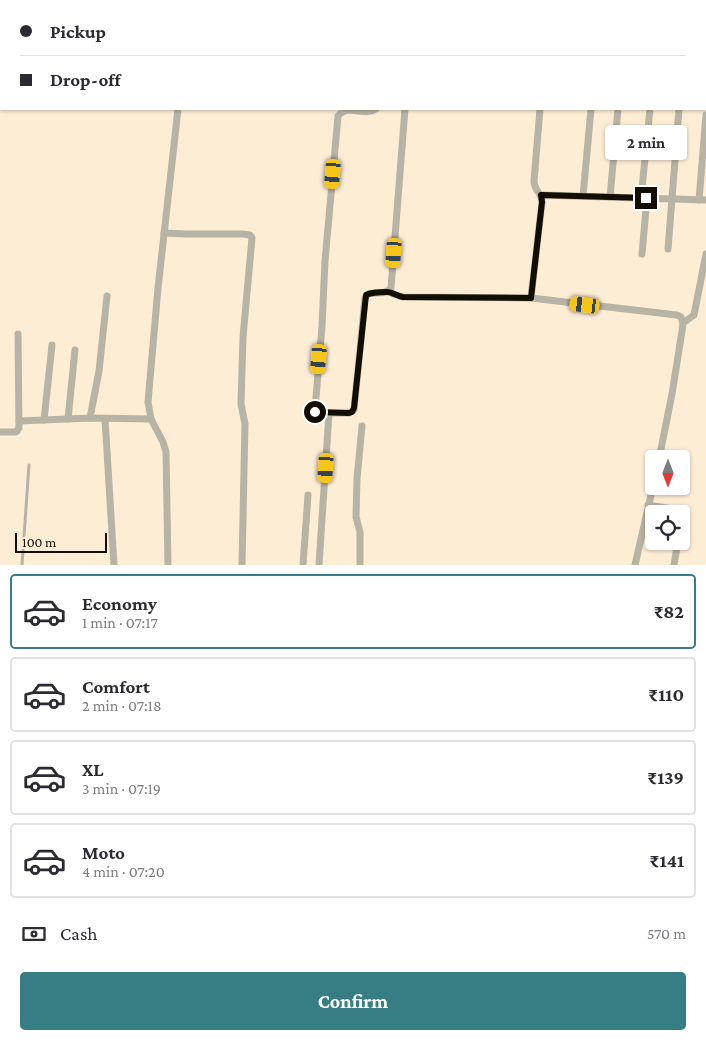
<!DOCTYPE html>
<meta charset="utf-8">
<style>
:root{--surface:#fff;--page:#f2f2f3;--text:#2b2b33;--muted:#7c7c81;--line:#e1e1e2;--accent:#367e84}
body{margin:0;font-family:"Crimson Pro",serif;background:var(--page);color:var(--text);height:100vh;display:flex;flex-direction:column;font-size:19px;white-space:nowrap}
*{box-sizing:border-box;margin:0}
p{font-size:16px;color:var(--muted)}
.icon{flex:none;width:28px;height:28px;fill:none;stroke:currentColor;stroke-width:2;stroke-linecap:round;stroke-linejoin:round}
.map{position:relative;height:565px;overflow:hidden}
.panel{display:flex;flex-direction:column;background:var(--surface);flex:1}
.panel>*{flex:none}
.guide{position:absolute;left:0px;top:0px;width:706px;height:110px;box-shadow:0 1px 4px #0004;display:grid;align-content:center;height:110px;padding:0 20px;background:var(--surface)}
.needle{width:32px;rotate:180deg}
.controls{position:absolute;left:645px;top:450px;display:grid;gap:10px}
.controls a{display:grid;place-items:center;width:45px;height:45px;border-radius:5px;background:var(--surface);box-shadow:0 1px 4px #0004;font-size:25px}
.scale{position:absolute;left:15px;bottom:12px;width:92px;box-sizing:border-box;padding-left:5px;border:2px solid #140d04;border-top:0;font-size:14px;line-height:18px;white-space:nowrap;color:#140d04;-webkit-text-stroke:4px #fdedd5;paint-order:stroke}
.end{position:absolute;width:22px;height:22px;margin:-11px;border:6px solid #140d04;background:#fff;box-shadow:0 0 0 2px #fff}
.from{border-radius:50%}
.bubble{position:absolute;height:35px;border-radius:5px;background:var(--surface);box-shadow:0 1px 4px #0004;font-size:16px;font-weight:700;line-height:35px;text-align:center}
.car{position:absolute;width:15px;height:30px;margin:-15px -8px;border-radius:6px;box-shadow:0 0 4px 1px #0007;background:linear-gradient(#f5c518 24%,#345 0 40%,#f5c518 0 76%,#345 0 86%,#f5c518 0)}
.guide b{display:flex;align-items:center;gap:18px;height:48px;font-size:19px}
.guide b+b{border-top:1px solid var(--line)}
.guide i{width:12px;height:12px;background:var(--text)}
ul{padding:9px 0 0;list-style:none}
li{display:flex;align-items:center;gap:15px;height:75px;margin:0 10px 8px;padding:0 10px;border:2px solid var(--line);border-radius:5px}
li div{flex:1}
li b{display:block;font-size:19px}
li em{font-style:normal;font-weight:700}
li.selected{border-color:var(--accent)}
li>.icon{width:45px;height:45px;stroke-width:1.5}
.pay{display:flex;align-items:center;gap:12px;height:55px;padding:0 20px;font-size:19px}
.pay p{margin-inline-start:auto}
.action{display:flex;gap:10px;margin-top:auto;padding:10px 20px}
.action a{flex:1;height:58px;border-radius:5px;background:var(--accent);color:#fff;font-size:20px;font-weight:700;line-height:58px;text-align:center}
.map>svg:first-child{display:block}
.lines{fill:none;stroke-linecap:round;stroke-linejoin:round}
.service{stroke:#b7b3a5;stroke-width:3}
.minor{stroke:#b7b3a5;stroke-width:7}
.route{stroke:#140d04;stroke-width:6}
</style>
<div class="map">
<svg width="706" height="565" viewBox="0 0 706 565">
<rect width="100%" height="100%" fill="#fdedd5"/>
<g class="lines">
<path class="service" d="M22 565 29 465"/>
<g class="minor">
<path d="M37 1V0"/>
<path d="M60 1V0"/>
<path d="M81 1V0"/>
<path d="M103 1V0"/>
<path d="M121 1V0"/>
<path d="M482 1V0"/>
<path d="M705 41H706"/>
<path d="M376 109C365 117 348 103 338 116L325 261 322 326 315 409 316 413H349L354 410 365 298 368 294C376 292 387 295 391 288L405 109"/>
<path d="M541 195 706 200"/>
<path d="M583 196 591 109"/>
<path d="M610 197 618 109"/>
<path d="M641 198 650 109"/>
<path d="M699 200 706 115"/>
<path d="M164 233 185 234H243L250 235 252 238 243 337 241 404 245 424 242 565"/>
<path d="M668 249 679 109"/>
<path d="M642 254 647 198"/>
<path d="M389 291 393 294 403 297 531 298 677 315 681 317 683 323 682 331 672 394 659 459"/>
<path d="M531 298 542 202C542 193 534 191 534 181L540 109"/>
<path d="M683 323 694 315 706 254"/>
<path d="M90 418 99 371 107 296"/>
<path d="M68 419 75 350"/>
<path d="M105 419 114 565"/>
<path d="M44 420 52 345"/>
<path d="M19 421 90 418 151 419"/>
<path d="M0 432H15L17 431 19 428 18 334"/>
<path d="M648 505 679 510 681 512V516"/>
<path d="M168 565 166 452 163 442 151 419 148 402 158 288 178 109"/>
<path d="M303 565 308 495"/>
<path d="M319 565 329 413"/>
<path d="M360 565V532L356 517 357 479 362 426"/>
<path d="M635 565 654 482"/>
<path d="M674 565 678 541"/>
</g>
</g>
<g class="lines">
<path class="route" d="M315 412 349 413 352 412 354 408 366 295C372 292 381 292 387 292 392 292 398 296 403 297L531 298 542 202 541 195 646 198"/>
</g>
</svg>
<div class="controls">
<a><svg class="needle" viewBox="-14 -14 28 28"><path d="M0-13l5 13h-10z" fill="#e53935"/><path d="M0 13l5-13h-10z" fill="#7c7c81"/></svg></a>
<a><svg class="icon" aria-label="locate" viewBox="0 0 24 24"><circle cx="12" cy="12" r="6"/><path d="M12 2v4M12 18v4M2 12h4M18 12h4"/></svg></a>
</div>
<div class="scale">100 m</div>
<i class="end from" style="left:315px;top:412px"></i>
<i class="end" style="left:646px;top:198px"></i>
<div class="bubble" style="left:605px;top:125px;width:82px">2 min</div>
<i class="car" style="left:333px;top:174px;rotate:185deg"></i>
<i class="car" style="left:394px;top:253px;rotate:184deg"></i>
<i class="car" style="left:585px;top:305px;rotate:277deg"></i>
<i class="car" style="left:319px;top:359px;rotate:185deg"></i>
<i class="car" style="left:326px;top:468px;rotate:184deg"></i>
<div class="guide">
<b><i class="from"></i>Pickup</b>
<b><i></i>Drop-off</b>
</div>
</div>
<section class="panel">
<ul>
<li class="selected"><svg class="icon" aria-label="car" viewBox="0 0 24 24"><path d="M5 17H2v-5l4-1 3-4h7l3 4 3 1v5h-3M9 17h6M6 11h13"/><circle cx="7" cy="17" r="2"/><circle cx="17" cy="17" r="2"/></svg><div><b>Economy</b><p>1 min · 07:17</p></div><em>₹82</em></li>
<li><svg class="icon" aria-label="car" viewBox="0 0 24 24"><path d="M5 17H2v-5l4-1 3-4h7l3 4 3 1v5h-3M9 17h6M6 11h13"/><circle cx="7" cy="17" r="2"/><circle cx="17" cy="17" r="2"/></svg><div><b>Comfort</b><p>2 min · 07:18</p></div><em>₹110</em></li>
<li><svg class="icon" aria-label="car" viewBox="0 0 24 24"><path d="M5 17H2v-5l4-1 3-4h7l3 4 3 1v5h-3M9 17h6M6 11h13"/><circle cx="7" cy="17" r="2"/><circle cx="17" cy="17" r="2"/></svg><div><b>XL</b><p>3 min · 07:19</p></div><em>₹139</em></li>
<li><svg class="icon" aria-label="car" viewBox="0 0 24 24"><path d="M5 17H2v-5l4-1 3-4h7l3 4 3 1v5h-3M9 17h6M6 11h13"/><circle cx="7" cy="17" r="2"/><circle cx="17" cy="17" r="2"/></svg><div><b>Moto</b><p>4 min · 07:20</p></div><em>₹141</em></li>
</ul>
<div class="pay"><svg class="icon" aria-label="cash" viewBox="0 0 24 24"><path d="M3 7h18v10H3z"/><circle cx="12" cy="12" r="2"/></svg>Cash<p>570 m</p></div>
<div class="action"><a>Confirm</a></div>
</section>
